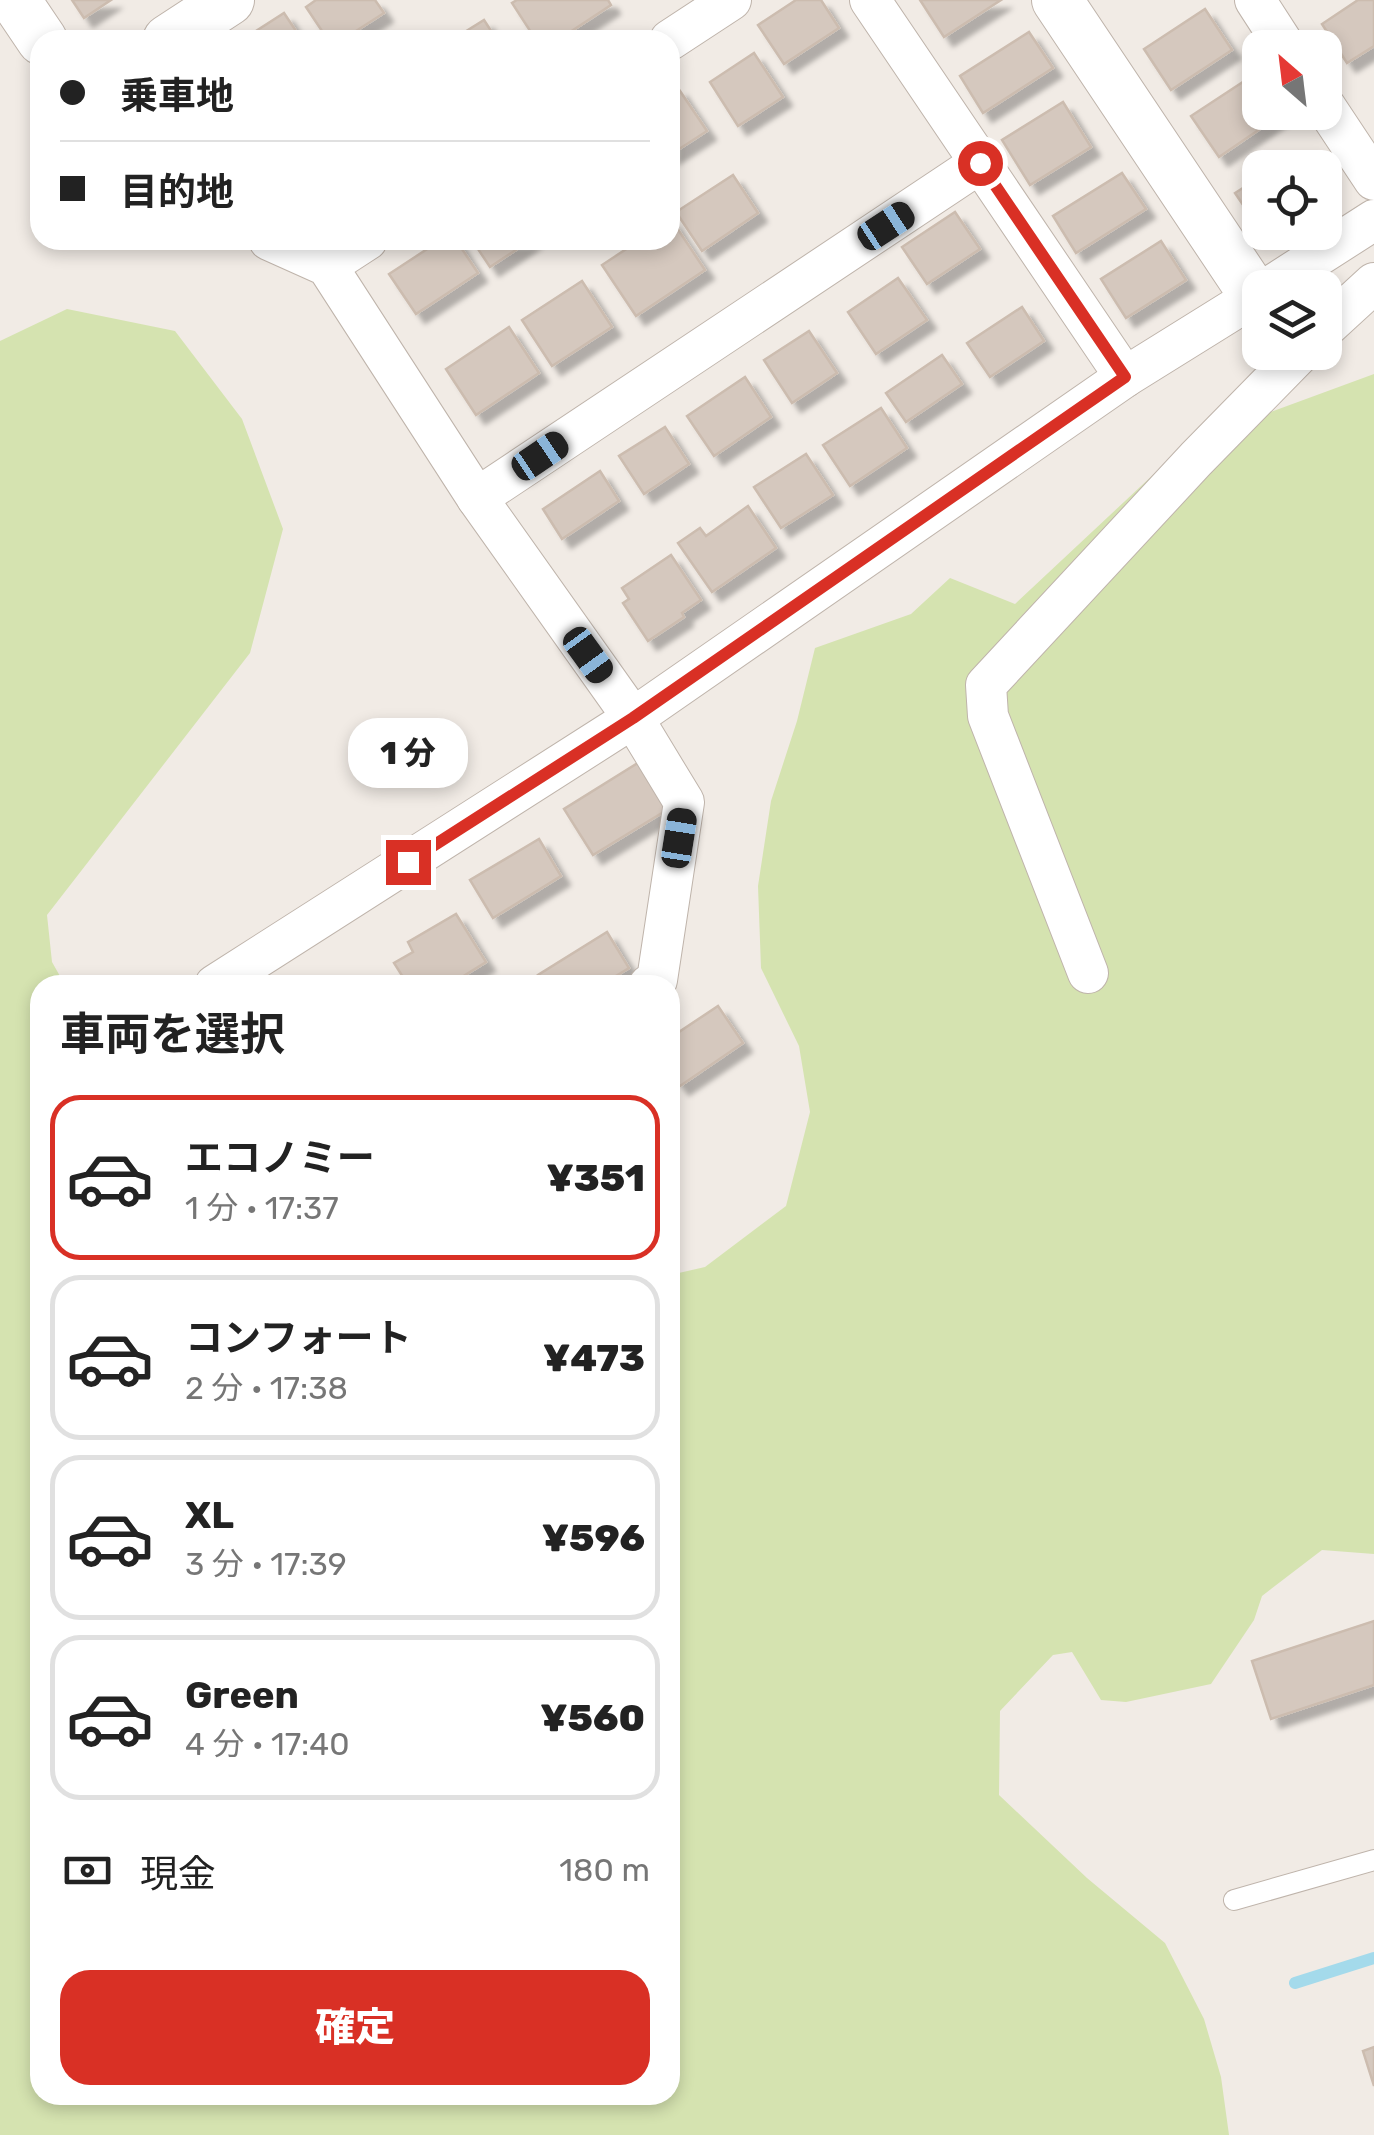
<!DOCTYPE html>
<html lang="ja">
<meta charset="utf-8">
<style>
:root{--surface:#fff;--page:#f2f2f2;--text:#222;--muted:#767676;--line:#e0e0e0;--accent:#d93025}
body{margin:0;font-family:Rubik,"Noto Sans JP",sans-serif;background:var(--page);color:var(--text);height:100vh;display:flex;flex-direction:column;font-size:38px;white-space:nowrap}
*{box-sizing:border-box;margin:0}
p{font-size:32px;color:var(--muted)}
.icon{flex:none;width:55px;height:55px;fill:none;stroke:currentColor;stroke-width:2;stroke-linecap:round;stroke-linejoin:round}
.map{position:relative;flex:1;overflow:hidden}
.side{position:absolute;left:30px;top:975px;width:650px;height:1130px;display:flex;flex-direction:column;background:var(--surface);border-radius:30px;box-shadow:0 5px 15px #0003}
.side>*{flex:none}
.top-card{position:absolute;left:30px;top:30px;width:650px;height:220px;border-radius:30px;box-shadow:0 5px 15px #0003;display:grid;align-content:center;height:220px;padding:0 30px;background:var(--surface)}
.needle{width:65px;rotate:332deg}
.buttons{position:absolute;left:1242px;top:30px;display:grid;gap:20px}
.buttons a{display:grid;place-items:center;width:100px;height:100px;border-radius:20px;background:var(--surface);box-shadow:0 5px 15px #0003;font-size:50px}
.end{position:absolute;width:45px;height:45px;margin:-22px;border:12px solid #d93025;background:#fff;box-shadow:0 0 0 5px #fff}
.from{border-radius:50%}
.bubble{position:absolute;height:70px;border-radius:30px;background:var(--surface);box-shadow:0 5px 15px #0003;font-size:32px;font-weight:800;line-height:70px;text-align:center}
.car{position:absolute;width:30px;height:60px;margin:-30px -15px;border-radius:12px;box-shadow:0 0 8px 2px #0007;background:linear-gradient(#222 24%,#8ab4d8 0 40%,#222 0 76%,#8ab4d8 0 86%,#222 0)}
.top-card b{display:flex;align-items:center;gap:35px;height:95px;font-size:38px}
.top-card b+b{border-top:2px solid var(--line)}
.top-card i{width:25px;height:25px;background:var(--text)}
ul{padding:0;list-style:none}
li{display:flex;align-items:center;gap:30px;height:165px;margin:0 20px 15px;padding:0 10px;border:5px solid var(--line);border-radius:30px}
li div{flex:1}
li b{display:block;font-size:38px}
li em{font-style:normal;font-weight:800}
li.active{border-color:var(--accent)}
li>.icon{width:90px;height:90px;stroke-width:1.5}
h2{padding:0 30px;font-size:45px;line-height:120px}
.pay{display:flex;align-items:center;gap:25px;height:110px;padding:0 30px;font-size:38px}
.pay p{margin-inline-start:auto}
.cta{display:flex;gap:20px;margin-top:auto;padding:20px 30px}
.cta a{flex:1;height:115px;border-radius:30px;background:var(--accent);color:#fff;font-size:40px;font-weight:800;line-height:115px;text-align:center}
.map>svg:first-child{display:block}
.green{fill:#d5e3b0}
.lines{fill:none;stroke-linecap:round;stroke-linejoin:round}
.stream{stroke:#a4daeb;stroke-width:12}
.building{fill:#d5c8be;stroke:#ccbcaf;stroke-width:2.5;filter:url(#shadow)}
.service-casing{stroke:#bfb4ab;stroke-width:22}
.minor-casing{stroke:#bfb4ab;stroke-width:42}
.tertiary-casing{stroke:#bfb4ab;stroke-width:52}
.service{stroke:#fff;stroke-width:20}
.minor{stroke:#fff;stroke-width:40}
.tertiary{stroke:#fff;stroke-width:50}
.route{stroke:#d93025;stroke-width:12}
</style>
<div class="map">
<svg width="1374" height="2135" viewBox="0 0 1374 2135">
<defs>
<filter id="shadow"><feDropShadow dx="9" dy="9" stdDeviation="2.5" flood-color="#0004"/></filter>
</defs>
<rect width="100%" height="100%" fill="#f1ebe5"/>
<path class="green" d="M67 309 175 331 242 419 283 529 250 653 47 915 52 962 65 985H40V2095H670V1275L705 1267 786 1206 810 1112 799 1046 761 968 758 886 771 801 797 721 815 648 911 614 950 578 1015 604 1187 443 1374 374V1554L1322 1550 1262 1596 1254 1620 1211 1684 1126 1702 1101 1700 1072 1652 1053 1655 1000 1711 999 1795 1087 1878 1165 1943 1204 2019 1221 2077 1229 2135H0V341Z"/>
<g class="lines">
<path class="stream" d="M1295 1983 1374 1958"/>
</g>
<g class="building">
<path d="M72 0H111L84 18Z"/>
<path d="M316 0H375L384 13 342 40H328L306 7Z"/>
<path d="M517 0H608L611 5 558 40H536L512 3Z"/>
<path d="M796 0H821L839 28 784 64 758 25Z"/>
<path d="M920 0H1001L944 37Z"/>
<path d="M1358 0H1374V46L1347 63 1322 24Z"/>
<path d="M1205 9 1232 50 1171 90 1144 49Z"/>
<path d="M284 13 302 40H242Z"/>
<path d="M484 20 497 40H452Z"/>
<path d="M1029 32 1053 68 983 113 960 76Z"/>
<path d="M754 53 783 97 738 126 710 82Z"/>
<path d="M1252 76 1260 88V112H1277L1279 116 1219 157 1191 116Z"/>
<path d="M678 88 707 131 670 155V94Z"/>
<path d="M1063 102 1091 147 1030 185 1002 140Z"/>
<path d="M1296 153 1306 168H1274Z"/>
<path d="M1122 173 1146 209 1076 253 1053 216Z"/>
<path d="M733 175 758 213 702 251 676 212Z"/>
<path d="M1260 177V230L1235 193Z"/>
<path d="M955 212 980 249 927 284 902 247Z"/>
<path d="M671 219 705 270 636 316 602 265 640 240H670Z"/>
<path d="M441 240H456L478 273 416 314 389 274Z"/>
<path d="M472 240H531L490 267Z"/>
<path d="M1161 241 1186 280 1126 318 1101 279Z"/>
<path d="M898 278 927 320 876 354 848 312Z"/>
<path d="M582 281 612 327 552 366 522 320Z"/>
<path d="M1022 307 1044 341 990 377 967 343Z"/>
<path d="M509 327 539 373 476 415 446 369Z"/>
<path d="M809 331 837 373 792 403 764 360Z"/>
<path d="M942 355 962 384 906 422 886 393Z"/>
<path d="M745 377 771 417 714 456 687 416Z"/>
<path d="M881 408 907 448 850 486 823 445Z"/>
<path d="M665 427 689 464 644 494 619 456Z"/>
<path d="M806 454 833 495 781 528 754 487Z"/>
<path d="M600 471 619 501 562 539 543 509Z"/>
<path d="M748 506 776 548 712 592 678 543 700 528 706 536Z"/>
<path d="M671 555 701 600 682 613 684 617 648 641 623 603 629 599 622 588Z"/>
<path d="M641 761 670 808 593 855 564 809Z"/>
<path d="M539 839 561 876 493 918 470 880Z"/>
<path d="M456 914 486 962 449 985H434L431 980 423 985H408L394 963 413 952 408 942Z"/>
<path d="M607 932 629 968 601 985H544L538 975Z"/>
<path d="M718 1006 743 1043 680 1086 670 1072V1038Z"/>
<path d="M1374 1621V1685L1271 1719 1252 1661Z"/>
<path d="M1374 2047V2086L1363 2051Z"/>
</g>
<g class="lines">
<g class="service-casing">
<path id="service" d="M1234 1900 1374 1860"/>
</g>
<g class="minor-casing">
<g id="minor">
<path d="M870 0 1125 377"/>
<path d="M1255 0 1286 48"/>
<path d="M670 40 731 0"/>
<path d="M1325 106 1374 180"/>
<path d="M269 240 327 266 477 498 633 718 684 802 657 980 649 985"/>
<path d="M327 266 367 240"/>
<path d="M1268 288 1374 220"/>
<path d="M1325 328 1374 283"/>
<path d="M477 498 980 163"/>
<path d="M1088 973 988 716 986 685 1196 459 1301 352"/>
<path d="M215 985 633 718 1125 377 1260 293"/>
</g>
</g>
<g class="tertiary-casing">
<g id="tertiary">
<path d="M15 0 42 40"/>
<path d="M1057 0 1255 296"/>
<path d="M168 40 229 0"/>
</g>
</g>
<use href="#service" class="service"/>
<use href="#minor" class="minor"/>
<use href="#tertiary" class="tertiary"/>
</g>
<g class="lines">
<path class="route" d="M408 862 633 718 1125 377 980 163"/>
</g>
</svg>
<div class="buttons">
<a><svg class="needle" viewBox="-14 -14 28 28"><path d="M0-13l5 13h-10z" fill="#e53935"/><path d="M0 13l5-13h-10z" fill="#767676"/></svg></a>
<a><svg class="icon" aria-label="locate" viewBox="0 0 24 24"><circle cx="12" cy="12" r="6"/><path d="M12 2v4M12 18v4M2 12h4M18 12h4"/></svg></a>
<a><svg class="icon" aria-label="layers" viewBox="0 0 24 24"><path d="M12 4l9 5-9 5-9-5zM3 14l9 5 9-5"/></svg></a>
</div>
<i class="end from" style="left:980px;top:163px"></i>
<i class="end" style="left:408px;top:862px"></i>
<div class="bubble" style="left:348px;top:718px;width:120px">1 分</div>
<i class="car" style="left:886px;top:226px;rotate:57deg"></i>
<i class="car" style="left:540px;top:456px;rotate:56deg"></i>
<i class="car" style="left:588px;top:655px;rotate:144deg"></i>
<i class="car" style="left:679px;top:838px;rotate:9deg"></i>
<div class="top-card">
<b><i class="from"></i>乗車地</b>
<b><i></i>目的地</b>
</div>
<section class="side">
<h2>車両を選択</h2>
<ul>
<li class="active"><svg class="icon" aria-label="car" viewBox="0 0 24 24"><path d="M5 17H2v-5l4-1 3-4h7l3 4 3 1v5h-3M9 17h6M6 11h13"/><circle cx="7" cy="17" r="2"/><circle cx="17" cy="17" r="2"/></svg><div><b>エコノミー</b><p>1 分 · 17:37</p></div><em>¥351</em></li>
<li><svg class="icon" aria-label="car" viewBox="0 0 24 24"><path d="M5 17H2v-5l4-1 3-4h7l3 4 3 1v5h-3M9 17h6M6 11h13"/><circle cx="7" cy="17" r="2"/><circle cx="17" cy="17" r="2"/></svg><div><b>コンフォート</b><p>2 分 · 17:38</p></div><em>¥473</em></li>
<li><svg class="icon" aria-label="car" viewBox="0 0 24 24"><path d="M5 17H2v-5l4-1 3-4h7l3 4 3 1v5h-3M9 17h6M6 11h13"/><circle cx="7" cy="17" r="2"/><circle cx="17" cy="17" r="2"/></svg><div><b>XL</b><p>3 分 · 17:39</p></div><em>¥596</em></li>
<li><svg class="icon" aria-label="car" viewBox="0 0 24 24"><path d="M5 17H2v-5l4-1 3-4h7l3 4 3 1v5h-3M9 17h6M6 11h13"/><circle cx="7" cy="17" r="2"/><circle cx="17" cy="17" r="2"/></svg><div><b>Green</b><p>4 分 · 17:40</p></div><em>¥560</em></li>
</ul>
<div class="pay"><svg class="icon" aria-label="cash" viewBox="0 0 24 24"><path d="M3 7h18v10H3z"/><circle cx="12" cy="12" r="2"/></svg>現金<p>180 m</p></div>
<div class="cta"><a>確定</a></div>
</section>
</div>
